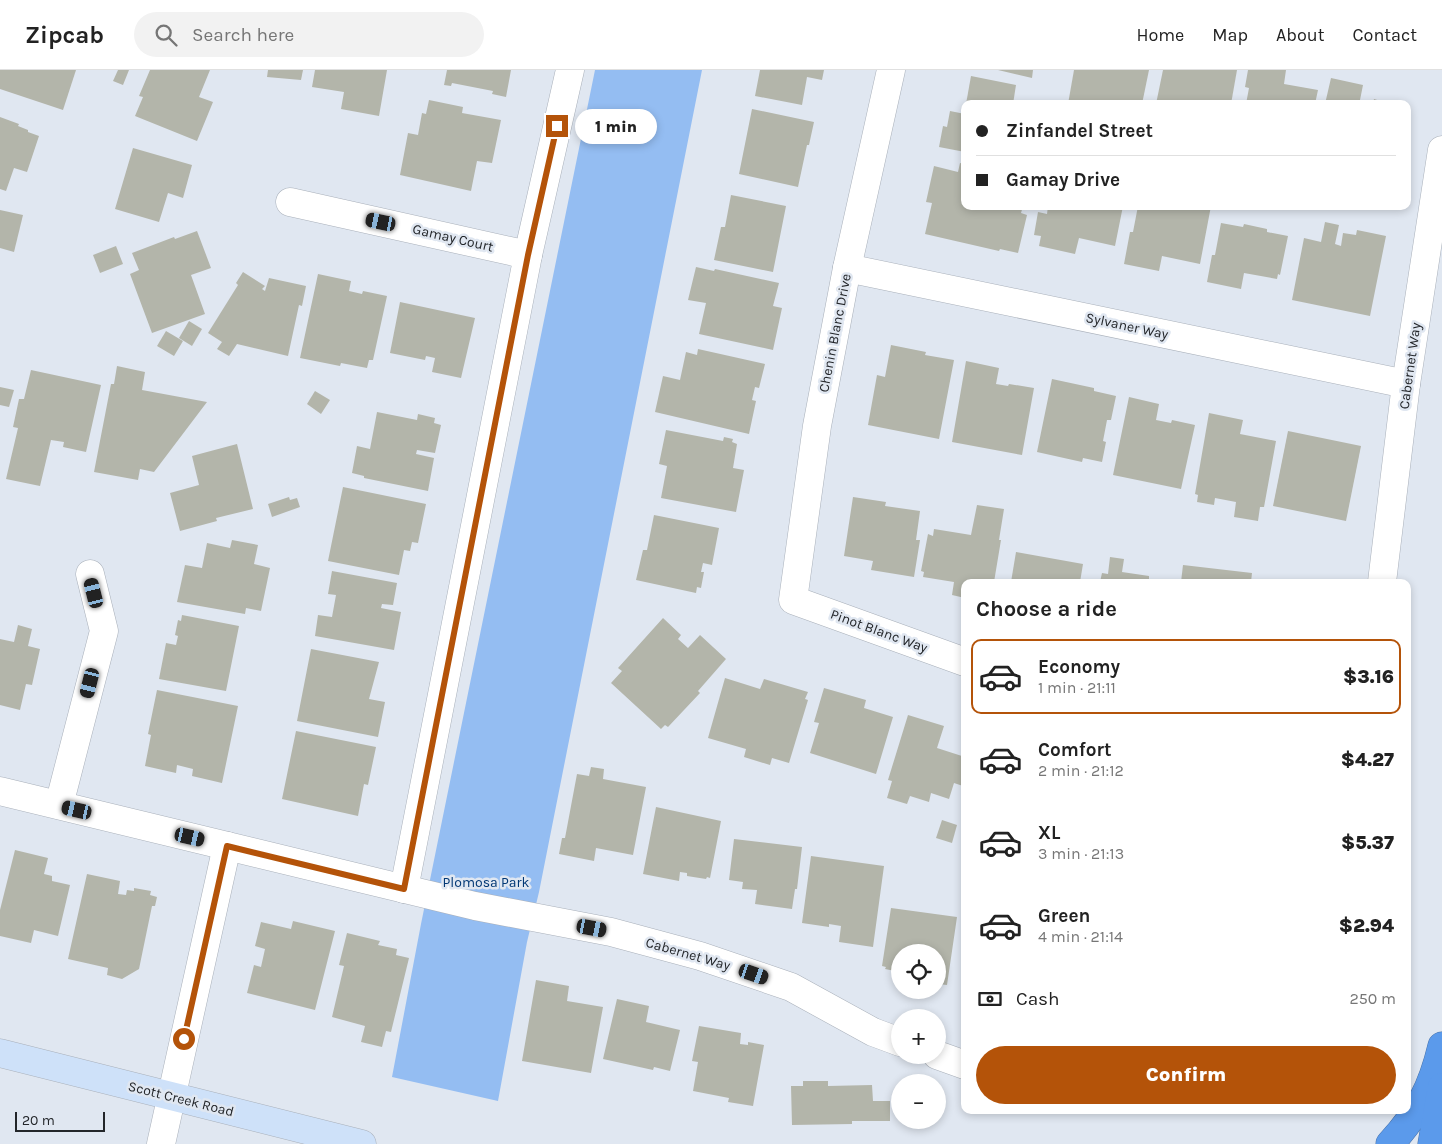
<!DOCTYPE html>
<meta charset="utf-8">
<style>
:root{--surface:#fff;--page:#f2f2f2;--text:#222;--muted:#767676;--line:#e0e0e0;--accent:#b45309}
body{margin:0;font-family:Karla,sans-serif;background:var(--page);color:var(--text);height:100vh;display:flex;flex-direction:column;font-size:19px;white-space:nowrap}
*{box-sizing:border-box;margin:0}
p{font-size:16px;color:var(--muted)}
.icon{flex:none;width:28px;height:28px;fill:none;stroke:currentColor;stroke-width:2;stroke-linecap:round;stroke-linejoin:round}
.map{position:relative;flex:1;overflow:hidden}
.drawer{position:absolute;left:961px;top:509px;width:450px;height:535px;display:flex;flex-direction:column;background:var(--surface);border-radius:10px;box-shadow:0 2px 8px #0003}
.drawer>*{flex:none}
.hud{position:absolute;left:961px;top:30px;width:450px;height:110px;border-radius:10px;box-shadow:0 2px 8px #0003;display:grid;align-content:center;height:110px;padding:0 15px;background:var(--surface)}
.buttons{position:absolute;left:891px;top:874px;display:grid;gap:10px}
.buttons a{display:grid;place-items:center;width:55px;height:55px;border-radius:50%;background:var(--surface);box-shadow:0 2px 8px #0003;font-size:25px}
.scale{position:absolute;left:15px;bottom:12px;width:90px;box-sizing:border-box;padding-left:5px;border:2px solid #23262a;border-top:0;font-size:14px;line-height:18px;white-space:nowrap;color:#23262a;-webkit-text-stroke:4px #e0e7f1;paint-order:stroke}
.end{position:absolute;width:22px;height:22px;margin:-11px;border:6px solid #b45309;background:#fff;box-shadow:0 0 0 2px #fff}
.from{border-radius:50%}
.bubble{position:absolute;height:35px;border-radius:18px;background:var(--surface);box-shadow:0 2px 8px #0003;font-size:16px;font-weight:800;line-height:35px;text-align:center}
.car{position:absolute;width:15px;height:30px;margin:-15px -8px;border-radius:6px;box-shadow:0 0 4px 1px #0007;background:linear-gradient(#222 24%,#8ab4d8 0 40%,#222 0 76%,#8ab4d8 0 86%,#222 0)}
.hud b{display:flex;align-items:center;gap:18px;height:48px;font-size:19px}
.hud b+b{border-top:1px solid var(--line)}
.hud i{width:12px;height:12px;background:var(--text)}
ul{padding:0;list-style:none}
li{display:flex;align-items:center;gap:15px;height:75px;margin:0 10px 8px;padding:0 5px;border:2px solid transparent;border-radius:10px}
li div{flex:1}
li b{display:block;font-size:19px}
li em{font-style:normal;font-weight:800}
li.selected{border-color:var(--accent)}
li>.icon{width:45px;height:45px;stroke-width:1.5}
h2{padding:0 15px;font-size:22px;line-height:60px}
.pay{display:flex;align-items:center;gap:12px;height:55px;padding:0 15px;font-size:19px}
.pay p{margin-inline-start:auto}
.cta{display:flex;gap:10px;margin-top:auto;padding:10px 15px}
.cta a{flex:1;height:58px;border-radius:30px;background:var(--accent);color:#fff;font-size:20px;font-weight:800;line-height:58px;text-align:center}
header{display:flex;align-items:center;gap:30px;box-sizing:border-box;height:70px;padding:0 25px;background:var(--surface);border-bottom:1px solid var(--line)}
header strong{font-size:24px}
nav{display:flex;gap:28px;margin-inline-start:auto;font-size:18px}
.search{width:350px;height:45px;background:var(--page);display:flex;align-items:center;gap:12px;box-sizing:border-box;padding:0 18px;border-radius:28px;color:var(--muted);font-size:19px}
.map>svg:first-child{display:block}
.green{fill:#94bdf2}
.building{fill:#b3b5aa}
.lines{fill:none;stroke-linecap:round;stroke-linejoin:round}
.minor-casing{stroke:#a9b0ba;stroke-width:29}
.secondary-casing{stroke:#a9b0ba;stroke-width:29}
.motorway-casing{stroke:#4771a7;stroke-width:29}
.minor{stroke:#fff;stroke-width:28}
.secondary{stroke:#cee1f9;stroke-width:28}
.motorway{stroke:#5b9aeb;stroke-width:28}
.route{stroke:#b45309;stroke-width:6}
.labels{text-anchor:middle;dominant-baseline:central;stroke-width:5;stroke-linejoin:round;paint-order:stroke}
.street-label{font-size:14px;fill:#23262a;stroke:#e0e7f1}
.park-label{font-size:14px;fill:#003774;stroke:#e0e7f1}
</style>
<header>
<strong>Zipcab</strong>
<div class="search"><svg class="icon" aria-label="search" viewBox="0 0 24 24"><circle cx="10" cy="10" r="6"/><path d="M15 15l6 6"/></svg>Search here</div>
<nav><a>Home</a><a>Map</a><a>About</a><a>Contact</a></nav>
</header>
<div class="map">
<svg width="1442" height="1074" viewBox="0 0 1442 1074">
<rect width="100%" height="100%" fill="#e0e7f1"/>
<path class="green" d="M595 0H702L539 822 527 872 498 1031 392 1007 421 854Z"/>
<g class="building">
<path d="M0 0H76L63 40 0 19Z"/>
<path d="M118 0H129L123 15 113 11Z"/>
<path d="M150 0H210L199 27 213 32 197 71 135 46 143 27 139 26Z"/>
<path d="M268 0H303L301 10 267 7Z"/>
<path d="M315 0H387L379 46 341 39 344 22 312 17Z"/>
<path d="M447 0H511L506 27 492 24 493 21 452 13 451 16 444 15Z"/>
<path d="M760 0H824L822 10 807 7 802 35 755 26Z"/>
<path d="M998 0H1033L1032 8Z"/>
<path d="M1074 0H1149L1142 34H1068Z"/>
<path d="M1163 0H1237L1231 34H1156Z"/>
<path d="M1248 0H1286L1284 14 1318 20 1315 34H1246L1249 18 1245 17Z"/>
<path d="M971 6 1016 15 1013 34H966Z"/>
<path d="M1331 8 1363 15 1360 30 1373 33 1374 29 1390 34H1325Z"/>
<path d="M429 30 463 37 462 43 501 50 492 93 477 91 471 121 400 105 408 63 418 65 422 43 426 44Z"/>
<path d="M752 39 814 52 809 75H807L798 117 739 104Z"/>
<path d="M950 41 965 44V82L939 77 943 56 947 57Z"/>
<path d="M0 47 19 54 18 56 28 60V62L39 66 27 102 14 98 6 121 0 119Z"/>
<path d="M133 78 192 95 183 128 168 123 159 152 115 139Z"/>
<path d="M960 93 965 94V136H1023L1021 143 1027 145 1018 183 1000 179 999 181 925 164 932 133 926 132 934 96 958 102Z"/>
<path d="M731 125 786 136 773 202 714 190 721 157H725Z"/>
<path d="M1048 136H1123L1115 176 1079 168 1075 184 1039 176 1041 166 1034 165 1038 142 1047 144Z"/>
<path d="M1138 136H1211L1200 194 1162 186 1159 201 1124 194 1130 162H1133Z"/>
<path d="M0 140 23 145 14 182 0 178Z"/>
<path d="M1325 152 1339 155 1335 174 1341 176 1343 163 1356 165 1357 160 1386 166 1370 246 1292 230 1304 168 1321 172Z"/>
<path d="M1221 153 1243 157 1244 154 1267 159V162L1288 166 1280 205 1278 204 1277 209 1244 203 1241 219 1207 212 1212 185H1215Z"/>
<path d="M197 161 211 198 191 205 205 244 152 263 130 204 139 200 132 183 174 167 175 169Z"/>
<path d="M116 176 123 194 100 203 93 185Z"/>
<path d="M696 197 714 201 715 199 779 213 773 236 782 238 773 280 699 264 706 233 688 230Z"/>
<path d="M243 202 265 216 262 219 265 221 269 208 306 216 302 236 299 235 288 286 237 274 229 286 217 279 222 272 208 263 238 215 236 213Z"/>
<path d="M318 204 351 211 349 221 362 224 363 221 387 226 373 290H369L367 298 341 293 340 296 300 288Z"/>
<path d="M400 232 475 248 461 308 432 302 435 288 426 286 425 290 390 283Z"/>
<path d="M189 251 202 259 192 276 179 268Z"/>
<path d="M166 261 183 271 174 286 157 276Z"/>
<path d="M891 275 926 282 925 285 954 290 939 369 868 355 877 305 885 307Z"/>
<path d="M698 279 765 294 759 318 755 317 752 330 756 331 749 364 655 342 663 306 680 310 686 282 697 285Z"/>
<path d="M966 291 999 298 996 314 1008 316 1009 314 1034 318 1022 385 952 372Z"/>
<path d="M117 296 145 302 142 320 207 332 154 402 140 399 138 410 94 402 111 314H114Z"/>
<path d="M31 300 101 315 86 382 63 377 64 372 51 370 40 416 6 409 18 358 13 357 19 329H24Z"/>
<path d="M1052 309 1094 318V321L1116 326 1111 350H1107L1103 371 1106 372 1102 392 1083 388 1082 392 1037 382Z"/>
<path d="M0 317 14 320 9 337 0 335Z"/>
<path d="M315 321 330 330 321 344 307 334Z"/>
<path d="M1129 327 1159 334 1156 350 1171 353 1172 350 1195 355 1181 419 1113 405Z"/>
<path d="M377 342 417 350 418 344 435 348 434 353 441 355 435 383 417 380 416 384 434 388 428 421 364 408V406L352 403 357 376 370 379Z"/>
<path d="M1209 343 1243 350 1240 364 1276 371 1264 437H1260L1258 451 1234 447 1236 432 1215 428 1214 435 1197 432 1198 425 1195 424Z"/>
<path d="M666 360 723 371 724 367 733 369 732 372 737 374 733 398 744 400 736 442 661 428 667 396 659 394Z"/>
<path d="M1288 361 1361 376 1346 451 1273 436Z"/>
<path d="M237 374 253 439 216 448 217 451 180 461 170 423 199 415 192 386Z"/>
<path d="M343 417 426 434 418 473 412 472 410 481 404 480 399 505 328 491Z"/>
<path d="M289 427 290 430 297 428 300 437 272 447 268 434Z"/>
<path d="M853 427 886 432 885 436 920 441 916 470H920L914 507 871 500 873 491 844 486Z"/>
<path d="M977 435 1004 439 999 470H1001L994 512H965V528L952 525 954 512 923 507 924 502 921 501 928 464 933 466 934 459 971 465Z"/>
<path d="M654 445 719 458 712 495 703 493 701 502H704L701 518 697 517 696 523 636 510 643 480H647Z"/>
<path d="M232 470 258 475 254 494 270 498 261 541 246 538 245 544 177 532 185 495 202 498 207 473 230 478Z"/>
<path d="M1016 482 1083 494 1080 512H1011Z"/>
<path d="M1110 487 1124 489 1122 502 1149 506V509L1166 512H1100L1102 503 1108 504Z"/>
<path d="M1183 495 1252 503 1251 512H1181Z"/>
<path d="M332 501 397 513 393 535 382 534 381 538 401 542 394 580 315 566 318 545 332 547 336 525 328 524Z"/>
<path d="M182 545 239 556 226 621 159 609 166 573 176 575 178 566 175 565 178 550 181 551Z"/>
<path d="M663 548 681 565 678 569 688 578 700 565 726 589 698 621 700 623 668 657 665 655 661 659 611 613 622 601 618 598Z"/>
<path d="M18 555 32 559 28 576 40 579 32 615 26 614 20 640 0 635V569L14 572Z"/>
<path d="M311 579 379 592 369 629 385 632 378 667 297 651Z"/>
<path d="M725 608 760 619 764 609 808 622 805 629 808 630 789 693 772 688 770 695 744 687 746 679 708 668Z"/>
<path d="M824 618 866 630 864 638 893 647 876 704 810 683 819 653 814 652Z"/>
<path d="M157 620 238 636 222 713 192 706 193 699 177 695 176 703 145 696 151 665 148 664Z"/>
<path d="M908 645 944 656 937 678 965 687V708L963 716 954 713 949 729 931 723 929 732 910 726 907 734 887 728 892 711 888 710Z"/>
<path d="M296 661 376 677 368 715 364 714 358 746 282 729Z"/>
<path d="M591 697 604 699 603 709 646 717 633 785 596 778 594 791 559 784 562 768H565L577 704 589 706Z"/>
<path d="M656 737 721 751 710 808 707 807 706 809 687 806V803L680 802 679 811 643 804Z"/>
<path d="M942 750 957 755 952 773 936 768Z"/>
<path d="M734 769 802 777 797 819H795L792 839 755 834 757 820 742 819 743 812 729 810Z"/>
<path d="M15 780 48 788 44 804 52 806V811L70 815 58 866 34 860 31 873 0 866V840Z"/>
<path d="M811 786 884 796 873 877 839 872 841 856 829 854V857L802 853Z"/>
<path d="M87 804 120 811 118 824 126 825 127 820 134 821V818L151 821 150 825 157 827 155 836H152L139 899 122 909 107 905 108 898 68 889Z"/>
<path d="M891 838 957 847 947 915 938 914V882H900V902L885 899 886 897 882 896Z"/>
<path d="M293 851 335 861 315 940 247 923 254 895 261 897 265 879 255 876 261 852 291 859Z"/>
<path d="M347 863 380 871 378 875 397 879 396 885 409 888 391 962 386 961 382 977 361 972 365 956 332 947 344 896 339 895Z"/>
<path d="M536 910 569 916 567 931 603 937 591 1003 522 991Z"/>
<path d="M617 929 649 936 646 952 680 960 670 1001 654 997 653 1000 603 989Z"/>
<path d="M699 956 741 963 740 974 748 975V972L764 975 753 1036 728 1032 729 1028 693 1021 698 992 692 991Z"/>
<path d="M803 1011H828V1016L872 1015 873 1031H890V1051H852V1054L792 1055 791 1016H803Z"/>
</g>
<g class="lines">
<g class="minor-casing">
<g id="minor">
<path d="M891 0 847 198 817 356 793 530 965 592"/>
<path d="M290 132 528 185"/>
<path d="M847 198 1406 314"/>
<path d="M1382 512 1406 314 1442 80"/>
<path d="M0 721 475 836 611 862 700 886 791 917 873 962 900 972"/>
<path d="M59 735 104 561 90 504"/>
<path d="M404 819 528 185 570 0"/>
<path d="M937 985 965 995"/>
<path d="M161 1074 227 776"/>
</g>
</g>
<g class="secondary-casing">
<path id="secondary" d="M0 983 362 1074"/>
</g>
<g class="motorway-casing">
<g id="motorway">
<path d="M1390 1074C1419 1042 1432 1018 1442 976"/>
<path d="M1432 1074 1442 1017"/>
</g>
</g>
<use href="#minor" class="minor"/>
<use href="#secondary" class="secondary"/>
<use href="#motorway" class="motorway"/>
</g>
<g class="lines">
<path class="route" d="M184 969 227 776 404 819 528 185 557 56"/>
</g>
<g class="labels">
<g class="street-label">
<text transform="translate(453 168) rotate(13)">Gamay Court</text>
<text transform="translate(1127 256) rotate(12)">Sylvaner Way</text>
<text transform="translate(835 263) rotate(-79)">Chenin Blanc Drive</text>
<text transform="translate(1410 296) rotate(-82)">Cabernet Way</text>
<text transform="translate(879 561) rotate(20)">Pinot Blanc Way</text>
<text transform="translate(688 884) rotate(16)">Cabernet Way</text>
<text transform="translate(181 1029) rotate(14)">Scott Creek Road</text>
</g>
<g class="park-label">
<text x="486" y="812">Plomosa Park</text>
</g>
</g>
</svg>
<div class="buttons">
<a><svg class="icon" aria-label="locate" viewBox="0 0 24 24"><circle cx="12" cy="12" r="6"/><path d="M12 2v4M12 18v4M2 12h4M18 12h4"/></svg></a>
<a>+</a>
<a>−</a>
</div>
<div class="scale">20 m</div>
<i class="end from" style="left:184px;top:969px"></i>
<i class="end" style="left:557px;top:56px"></i>
<div class="bubble" style="left:575px;top:39px;width:82px">1 min</div>
<i class="car" style="left:381px;top:152px;rotate:282deg"></i>
<i class="car" style="left:94px;top:523px;rotate:346deg"></i>
<i class="car" style="left:90px;top:613px;rotate:194deg"></i>
<i class="car" style="left:77px;top:740px;rotate:283deg"></i>
<i class="car" style="left:190px;top:767px;rotate:103deg"></i>
<i class="car" style="left:592px;top:858px;rotate:101deg"></i>
<i class="car" style="left:754px;top:904px;rotate:109deg"></i>
<div class="hud">
<b><i class="from"></i>Zinfandel Street</b>
<b><i></i>Gamay Drive</b>
</div>
<section class="drawer">
<h2>Choose a ride</h2>
<ul>
<li class="selected"><svg class="icon" aria-label="car" viewBox="0 0 24 24"><path d="M5 17H2v-5l4-1 3-4h7l3 4 3 1v5h-3M9 17h6M6 11h13"/><circle cx="7" cy="17" r="2"/><circle cx="17" cy="17" r="2"/></svg><div><b>Economy</b><p>1 min · 21:11</p></div><em>$3.16</em></li>
<li><svg class="icon" aria-label="car" viewBox="0 0 24 24"><path d="M5 17H2v-5l4-1 3-4h7l3 4 3 1v5h-3M9 17h6M6 11h13"/><circle cx="7" cy="17" r="2"/><circle cx="17" cy="17" r="2"/></svg><div><b>Comfort</b><p>2 min · 21:12</p></div><em>$4.27</em></li>
<li><svg class="icon" aria-label="car" viewBox="0 0 24 24"><path d="M5 17H2v-5l4-1 3-4h7l3 4 3 1v5h-3M9 17h6M6 11h13"/><circle cx="7" cy="17" r="2"/><circle cx="17" cy="17" r="2"/></svg><div><b>XL</b><p>3 min · 21:13</p></div><em>$5.37</em></li>
<li><svg class="icon" aria-label="car" viewBox="0 0 24 24"><path d="M5 17H2v-5l4-1 3-4h7l3 4 3 1v5h-3M9 17h6M6 11h13"/><circle cx="7" cy="17" r="2"/><circle cx="17" cy="17" r="2"/></svg><div><b>Green</b><p>4 min · 21:14</p></div><em>$2.94</em></li>
</ul>
<div class="pay"><svg class="icon" aria-label="cash" viewBox="0 0 24 24"><path d="M3 7h18v10H3z"/><circle cx="12" cy="12" r="2"/></svg>Cash<p>250 m</p></div>
<div class="cta"><a>Confirm</a></div>
</section>
</div>
